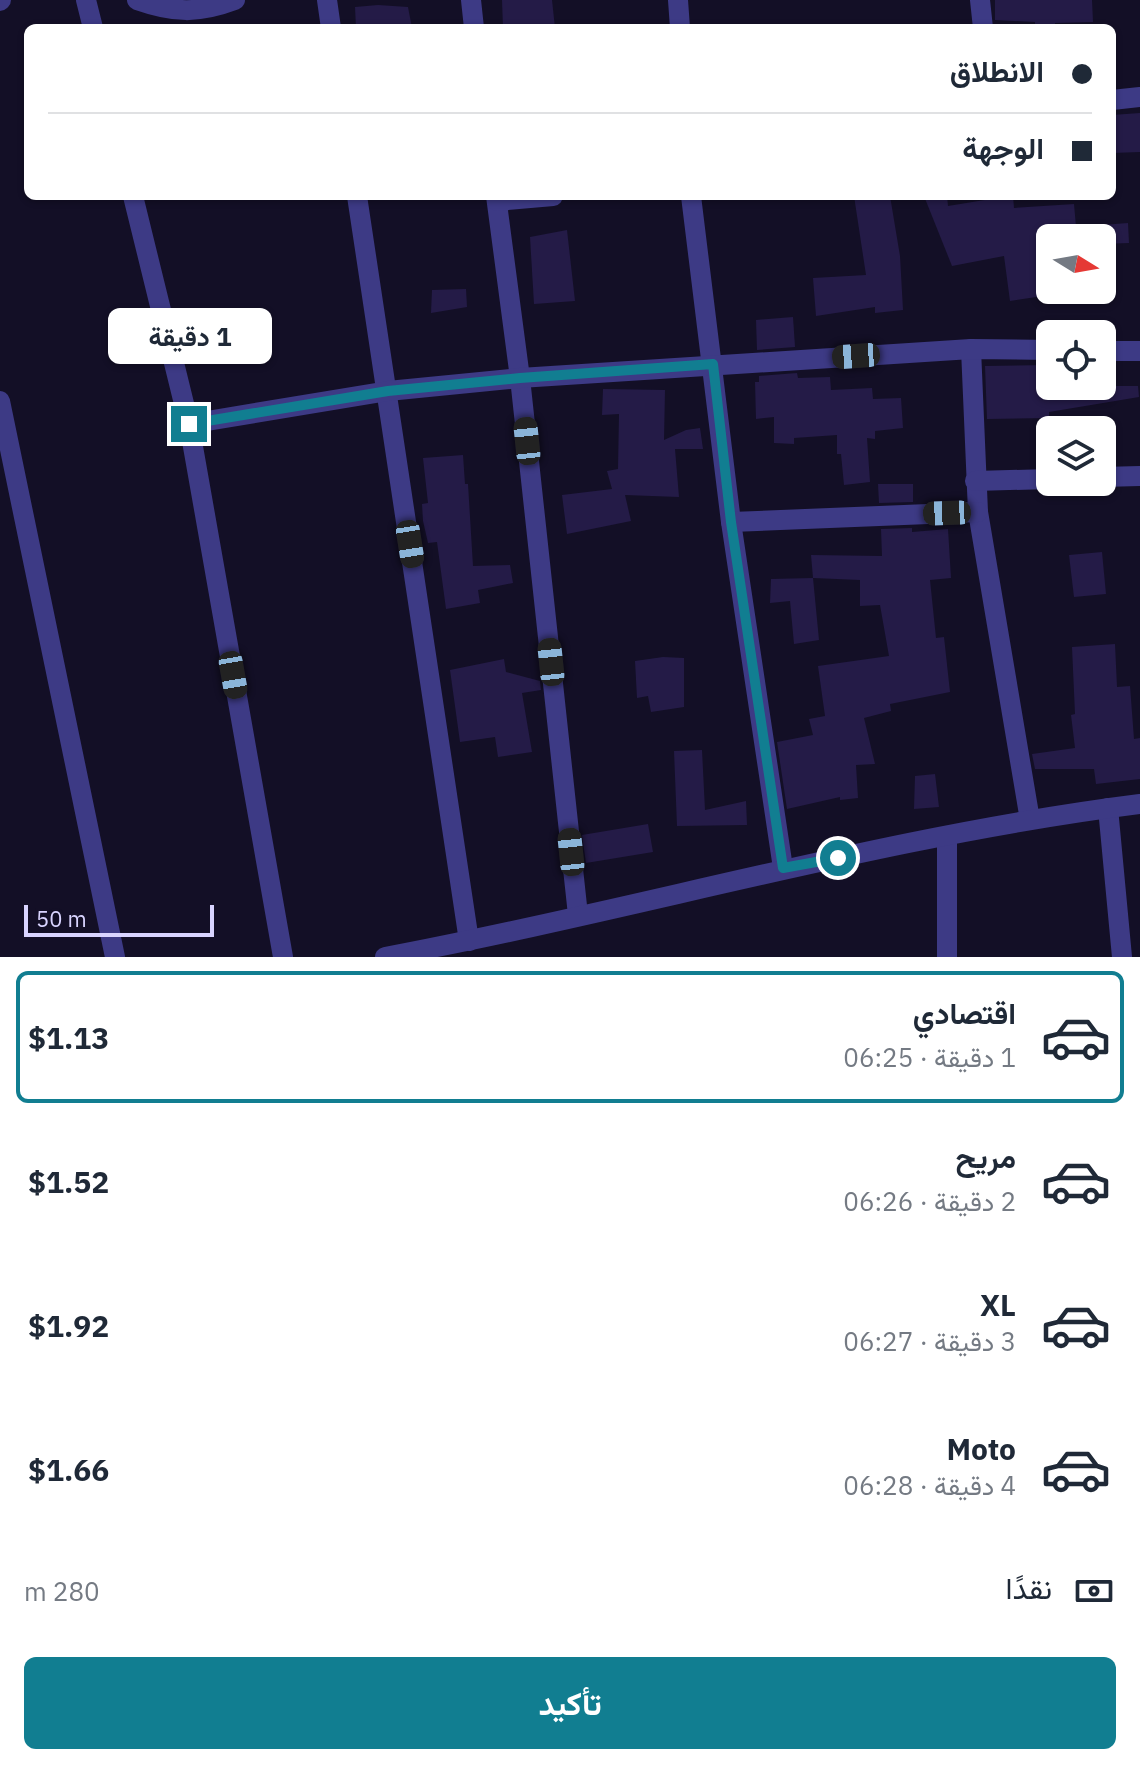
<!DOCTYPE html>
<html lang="ar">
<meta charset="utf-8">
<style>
:root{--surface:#fff;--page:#f6f6f7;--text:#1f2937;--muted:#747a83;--line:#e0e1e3;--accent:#117e91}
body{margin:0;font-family:"IBM Plex Sans",Vazirmatn,sans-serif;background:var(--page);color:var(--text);direction:rtl;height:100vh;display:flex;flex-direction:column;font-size:30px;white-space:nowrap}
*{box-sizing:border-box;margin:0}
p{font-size:26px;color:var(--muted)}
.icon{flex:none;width:44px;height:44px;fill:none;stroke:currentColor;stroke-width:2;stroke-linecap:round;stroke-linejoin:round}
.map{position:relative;height:957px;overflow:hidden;direction:ltr}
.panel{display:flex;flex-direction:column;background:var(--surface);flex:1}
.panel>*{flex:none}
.hud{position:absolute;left:24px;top:24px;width:1092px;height:176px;border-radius:12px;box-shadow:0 2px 6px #0004;direction:rtl;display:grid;align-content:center;height:176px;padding:0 24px;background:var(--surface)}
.needle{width:52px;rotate:101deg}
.buttons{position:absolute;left:1036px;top:224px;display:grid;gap:16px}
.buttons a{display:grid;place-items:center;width:80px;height:80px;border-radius:12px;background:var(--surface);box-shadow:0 2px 6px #0004;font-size:40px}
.scale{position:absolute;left:24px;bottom:20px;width:190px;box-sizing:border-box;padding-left:8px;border:4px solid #d9d4ff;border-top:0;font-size:22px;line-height:28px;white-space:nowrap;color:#d9d4ff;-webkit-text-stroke:6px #130f26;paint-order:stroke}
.end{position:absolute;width:36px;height:36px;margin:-18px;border:10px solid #117e91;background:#fff;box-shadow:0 0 0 4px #fff}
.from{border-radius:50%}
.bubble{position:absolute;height:56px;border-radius:12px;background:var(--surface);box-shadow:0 2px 6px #0004;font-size:26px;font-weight:700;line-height:56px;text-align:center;direction:rtl}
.car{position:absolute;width:24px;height:48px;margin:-24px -12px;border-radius:10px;box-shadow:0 0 6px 2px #0007;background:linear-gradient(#222 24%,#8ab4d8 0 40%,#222 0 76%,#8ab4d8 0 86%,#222 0)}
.hud b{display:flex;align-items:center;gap:28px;height:76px;font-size:30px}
.hud b+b{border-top:2px solid var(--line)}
.hud i{width:20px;height:20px;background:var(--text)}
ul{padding:14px 0 0;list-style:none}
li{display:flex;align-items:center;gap:24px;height:132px;margin:0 16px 12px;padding:0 8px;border:4px solid transparent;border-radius:12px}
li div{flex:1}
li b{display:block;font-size:30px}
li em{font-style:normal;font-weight:700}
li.active{border-color:var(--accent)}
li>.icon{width:72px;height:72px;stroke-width:1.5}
.pay{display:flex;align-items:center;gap:20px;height:88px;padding:0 24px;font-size:30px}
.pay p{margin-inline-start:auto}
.cta{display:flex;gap:16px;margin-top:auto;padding:16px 24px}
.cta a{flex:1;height:92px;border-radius:12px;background:var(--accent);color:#fff;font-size:32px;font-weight:700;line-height:92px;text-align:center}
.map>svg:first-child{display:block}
.building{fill:#241b47}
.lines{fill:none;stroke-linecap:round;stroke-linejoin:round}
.street{stroke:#3d3a85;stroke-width:20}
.route{stroke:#117e91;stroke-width:10}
</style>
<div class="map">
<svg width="1140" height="957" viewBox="0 0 1140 957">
<rect width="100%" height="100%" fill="#130f26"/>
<g class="building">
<path d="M502 0H552L555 28H503Z"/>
<path d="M995 0H1092L1093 22 1055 23V28H1035V22L995 20Z"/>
<path d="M378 5 408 7 412 28H356L355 7Z"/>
<path d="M1140 113V152L1112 153V115Z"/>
<path d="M854 196H890L900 256 903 310 875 313V307L816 316 813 278 866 275Z"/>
<path d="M924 196H947L948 206 1009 196H1013L1014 208 1074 204 1077 238H1050V295L1010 301 1004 256 952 266Z"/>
<path d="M1128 223 1129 243 1102 244V225Z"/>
<path d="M567 230 575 301 534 304 530 237Z"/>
<path d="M466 289 467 307 431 313 432 290Z"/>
<path d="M793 317 795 347 757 350 756 320Z"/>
<path d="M1049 365V386H1138L1139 397 1049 412V418L987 419 985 366Z"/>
<path d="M797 373 798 378 830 377 831 390 872 388 873 399 901 398 903 428 875 431V439L867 438 870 482 844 485 841 454H837V435L794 438V444L774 443V417L756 419 755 382H759V376Z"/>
<path d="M603 389 665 390 664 440 686 430 700 428 703 449H675L679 497 625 495 631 521 567 534 562 495 612 489 607 471 618 469 619 414 602 415Z"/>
<path d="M463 455 465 484H468L473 566 510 565 513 583 478 590 480 603 446 609 437 542 428 543 423 521 422 504 428 503 423 458Z"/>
<path d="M878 484H913V502L879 503Z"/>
<path d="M912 528V532L948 529 951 578 930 580 936 638 944 637 950 692 890 704 891 711 864 718 875 764 856 765 858 798 840 800V797L787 809 777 742 813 735 809 719 825 716 818 666 889 656 880 605 860 606V580L813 578 811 555 882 556 881 529Z"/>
<path d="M1102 552 1106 594 1074 597 1069 555Z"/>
<path d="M813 578 819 640 794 644 790 601 770 603 771 579Z"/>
<path d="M1115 644 1117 687 1130 686 1134 739 1140 738V779L1096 784 1094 769H1035L1032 754 1075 748 1071 715 1075 714 1072 647Z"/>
<path d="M663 657 684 658V707L651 712 648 696 637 698 635 661Z"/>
<path d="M504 659 506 672 540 681 541 690 522 693 532 752 498 757 495 737 460 742 450 670Z"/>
<path d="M702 750 705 810 746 801 747 825 677 826 674 751Z"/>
<path d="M935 774 939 807 914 809 915 776Z"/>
<path d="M648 824 653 852 586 863 582 835Z"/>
</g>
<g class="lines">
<g class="street">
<path d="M86 0 93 28"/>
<path d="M137 0C174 13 198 14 235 0"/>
<path d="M327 0 331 28"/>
<path d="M471 0 474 28"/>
<path d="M678 0 680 28"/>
<path d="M980 0 983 28"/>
<path d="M0 1 1 0"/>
<path d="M1112 100 1140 97"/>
<path d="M133 196 189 424 283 957"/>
<path d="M357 196 469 941"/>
<path d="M496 196 520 378 578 915"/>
<path d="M691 196 731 522 783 868"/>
<path d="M497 201 553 196"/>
<path d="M971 349 978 512 1030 820"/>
<path d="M1102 351H1140"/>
<path d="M0 401 115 957"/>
<path d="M189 424 388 391 520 378 971 349 1050 350"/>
<path d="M1102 477 1140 476"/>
<path d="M975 481 1050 479"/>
<path d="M731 522 978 512"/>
<path d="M1108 808 1122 957"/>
<path d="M947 837V957"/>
<path d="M385 957C637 910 885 836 1140 804"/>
</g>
</g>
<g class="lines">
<path class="route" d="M189 424 388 391 520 378 713 364 731 522 783 868 838 858"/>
</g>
</svg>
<div class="buttons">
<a><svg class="needle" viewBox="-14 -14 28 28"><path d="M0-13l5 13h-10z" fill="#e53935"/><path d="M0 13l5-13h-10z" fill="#747a83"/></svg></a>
<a><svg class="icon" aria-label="locate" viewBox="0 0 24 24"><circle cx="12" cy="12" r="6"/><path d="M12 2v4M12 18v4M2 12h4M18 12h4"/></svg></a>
<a><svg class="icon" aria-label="layers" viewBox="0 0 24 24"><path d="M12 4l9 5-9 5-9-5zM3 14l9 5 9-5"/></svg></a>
</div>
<div class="scale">50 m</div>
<i class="end from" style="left:838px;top:858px"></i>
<i class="end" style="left:189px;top:424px"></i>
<div class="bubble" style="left:108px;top:308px;width:164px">1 دقيقة</div>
<i class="car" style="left:856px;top:356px;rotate:266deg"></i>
<i class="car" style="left:527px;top:441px;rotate:354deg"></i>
<i class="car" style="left:947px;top:513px;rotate:268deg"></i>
<i class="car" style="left:410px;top:544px;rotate:171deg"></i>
<i class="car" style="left:551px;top:662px;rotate:354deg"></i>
<i class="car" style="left:233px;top:675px;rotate:170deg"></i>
<i class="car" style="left:571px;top:852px;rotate:354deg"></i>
<div class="hud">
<b><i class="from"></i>الانطلاق</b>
<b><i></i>الوجهة</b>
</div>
</div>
<section class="panel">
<ul>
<li class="active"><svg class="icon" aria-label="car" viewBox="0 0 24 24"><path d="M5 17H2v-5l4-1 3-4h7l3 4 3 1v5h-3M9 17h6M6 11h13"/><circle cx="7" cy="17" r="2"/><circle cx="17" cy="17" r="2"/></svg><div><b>اقتصادي</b><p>1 دقيقة · 06:25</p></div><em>$1.13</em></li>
<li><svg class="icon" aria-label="car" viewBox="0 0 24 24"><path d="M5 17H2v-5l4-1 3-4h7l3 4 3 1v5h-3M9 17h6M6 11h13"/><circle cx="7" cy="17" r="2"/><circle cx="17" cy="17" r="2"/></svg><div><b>مريح</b><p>2 دقيقة · 06:26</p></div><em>$1.52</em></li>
<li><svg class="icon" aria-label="car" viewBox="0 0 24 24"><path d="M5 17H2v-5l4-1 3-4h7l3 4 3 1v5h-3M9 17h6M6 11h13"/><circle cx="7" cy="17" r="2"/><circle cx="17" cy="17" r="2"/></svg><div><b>XL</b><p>3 دقيقة · 06:27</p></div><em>$1.92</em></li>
<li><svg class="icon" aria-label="car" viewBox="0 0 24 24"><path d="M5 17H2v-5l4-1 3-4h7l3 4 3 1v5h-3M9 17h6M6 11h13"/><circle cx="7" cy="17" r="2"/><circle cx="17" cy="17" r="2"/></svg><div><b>Moto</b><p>4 دقيقة · 06:28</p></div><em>$1.66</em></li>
</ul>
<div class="pay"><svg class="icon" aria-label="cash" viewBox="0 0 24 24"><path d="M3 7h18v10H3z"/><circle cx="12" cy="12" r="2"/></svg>نقدًا<p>280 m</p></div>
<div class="cta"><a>تأكيد</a></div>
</section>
